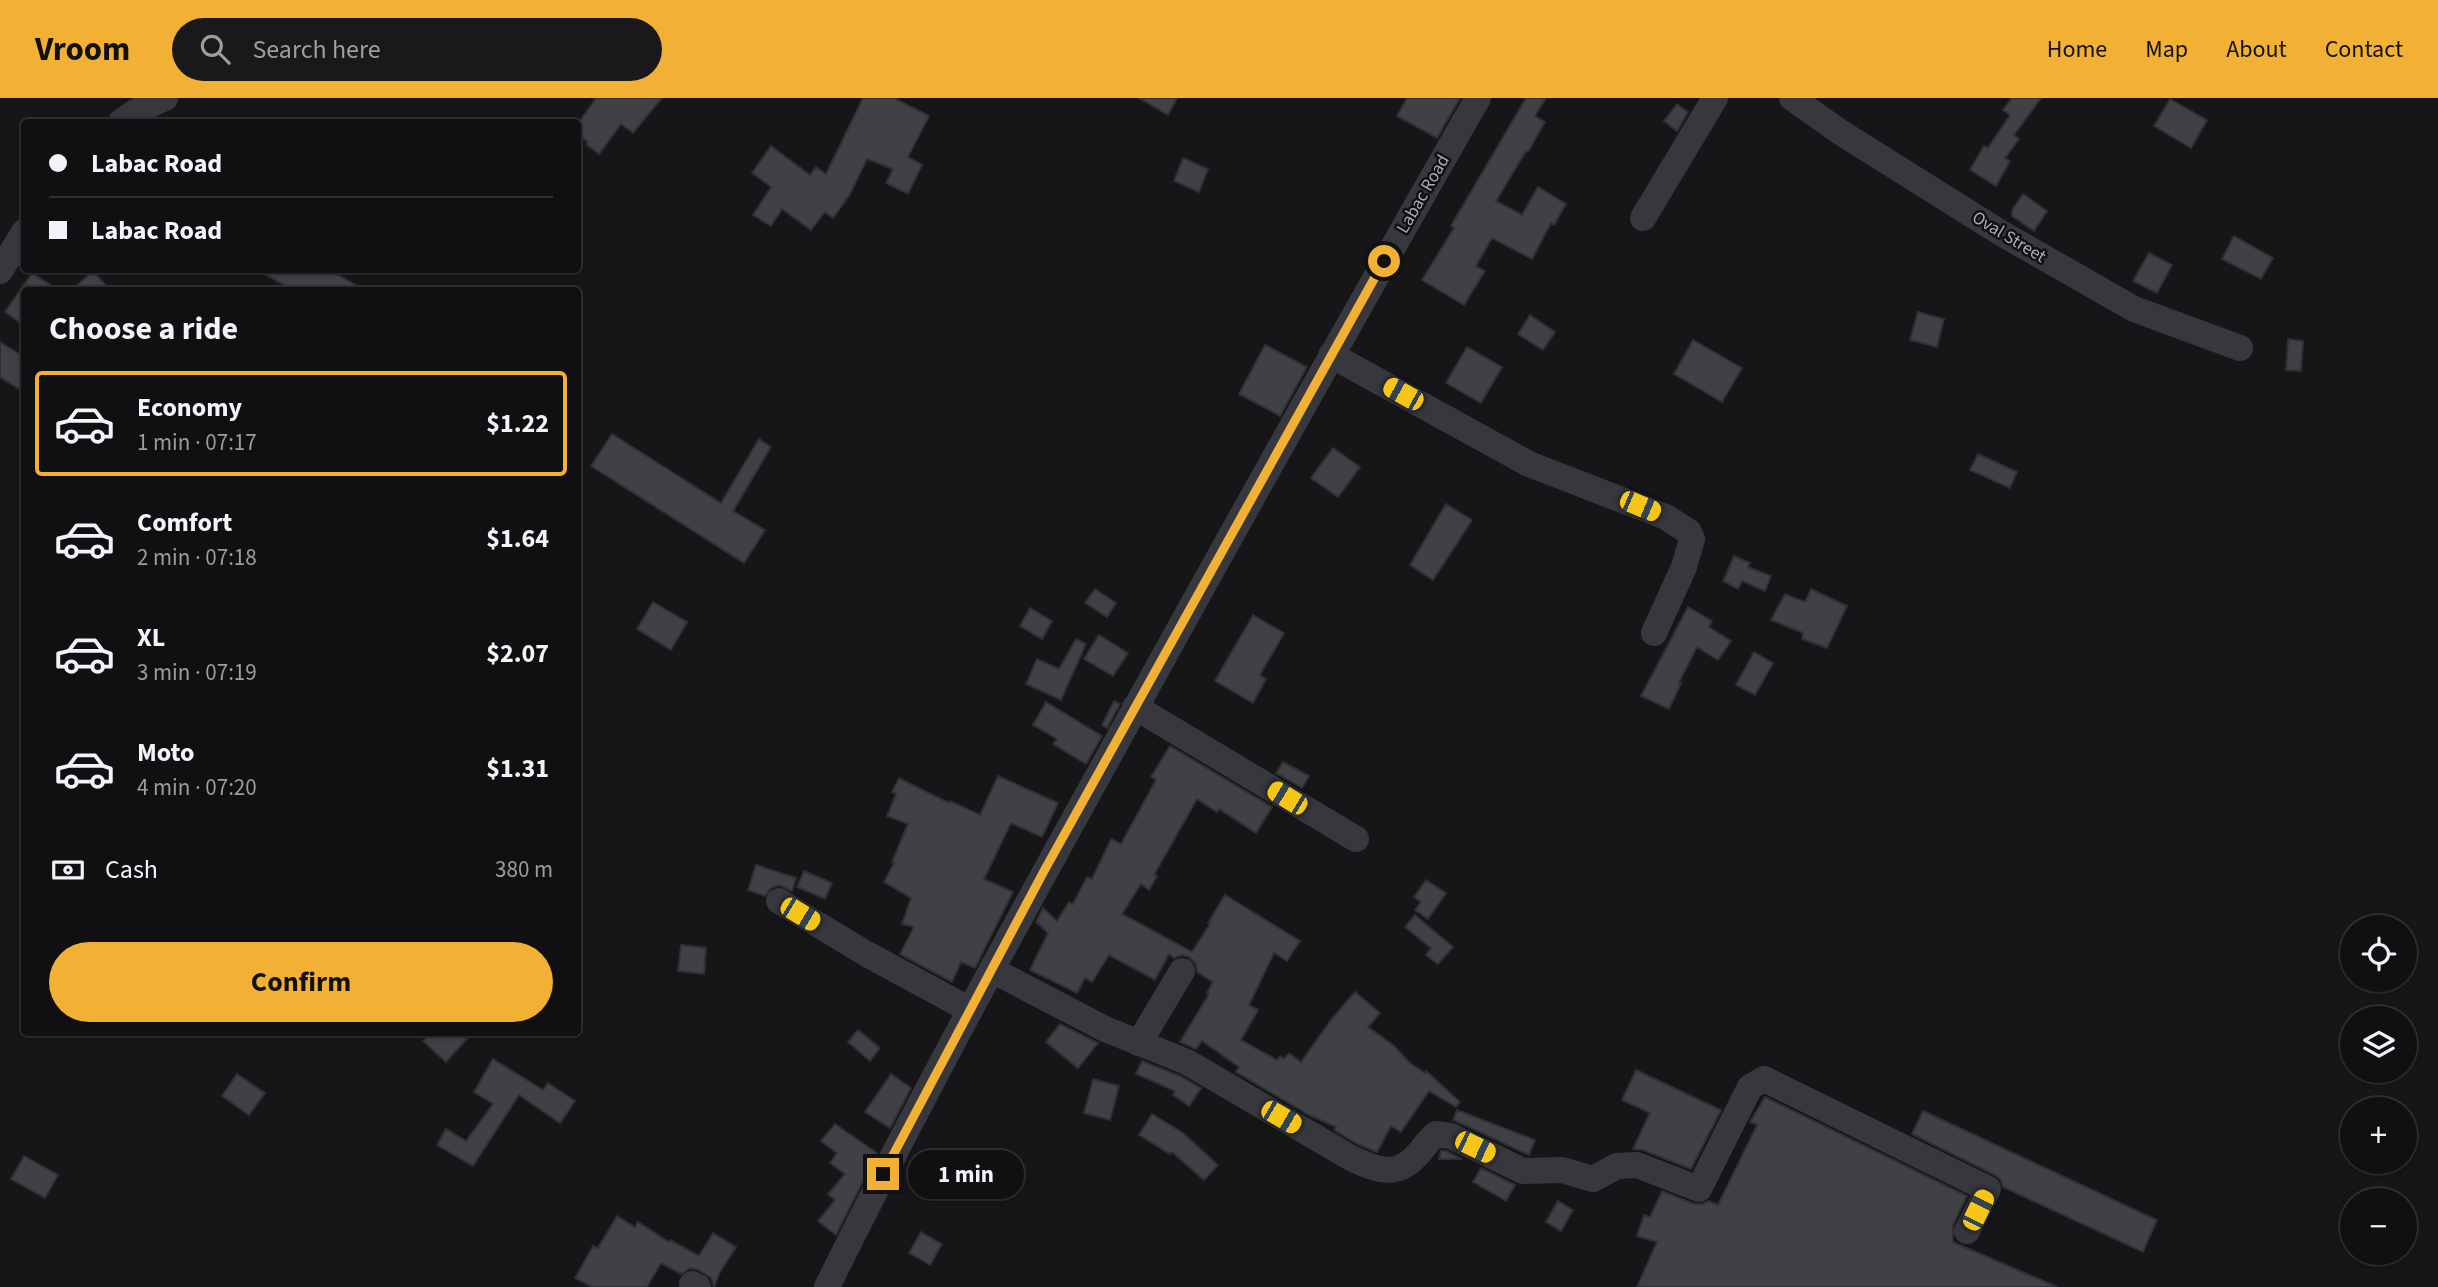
<!DOCTYPE html>
<meta charset="utf-8">
<style>
:root{--surface:#101012;--page:#19191b;--text:#f1f3f6;--muted:#9c9d9f;--line:#303032;--accent:#f2b134}
body{margin:0;font-family:"Source Sans 3",sans-serif;background:var(--page);color:var(--text);height:100vh;display:flex;flex-direction:column;font-size:26px;white-space:nowrap}
*{box-sizing:border-box;margin:0}
p{font-size:23px;color:var(--muted)}
.icon{flex:none;width:38px;height:38px;fill:none;stroke:currentColor;stroke-width:2;stroke-linecap:round;stroke-linejoin:round}
.map{position:relative;flex:1;overflow:hidden}
.sheet{position:absolute;left:21px;top:189px;width:560px;height:749px;display:flex;flex-direction:column;background:var(--surface);border-radius:7px;box-shadow:0 2px 5px #0004,0 0 0 2px var(--line)}
.sheet>*{flex:none}
.guide{position:absolute;left:21px;top:21px;width:560px;height:154px;border-radius:7px;box-shadow:0 2px 5px #0004,0 0 0 2px var(--line);display:grid;align-content:center;height:154px;padding:0 28px;background:var(--surface)}
.buttons{position:absolute;left:2340px;top:817px;display:grid;gap:14px}
.buttons a{display:grid;place-items:center;width:77px;height:77px;border-radius:50%;background:var(--surface);box-shadow:0 2px 5px #0004,0 0 0 2px var(--line);font-size:35px}
.end{position:absolute;width:32px;height:32px;margin:-16px;border:9px solid #f2b134;background:#111;box-shadow:0 0 0 4px #111}
.from{border-radius:50%}
.bubble{position:absolute;height:49px;border-radius:24px;background:var(--surface);box-shadow:0 2px 5px #0004,0 0 0 2px var(--line);font-size:23px;font-weight:700;line-height:49px;text-align:center}
.car{position:absolute;width:21px;height:42px;margin:-21px -10px;border-radius:9px;box-shadow:0 0 5px 2px #0007;background:linear-gradient(#f5c518 24%,#345 0 40%,#f5c518 0 76%,#345 0 86%,#f5c518 0)}
.guide b{display:flex;align-items:center;gap:24px;height:66px;font-size:26px}
.guide b+b{border-top:2px solid var(--line)}
.guide i{width:18px;height:18px;background:var(--text)}
ul{padding:0;list-style:none}
li{display:flex;align-items:center;gap:21px;height:105px;margin:0 14px 10px;padding:0 14px;border:4px solid transparent;border-radius:7px}
li div{flex:1}
li b{display:block;font-size:26px}
li em{font-style:normal;font-weight:700}
li.on{border-color:var(--accent)}
li>.icon{width:63px;height:63px;stroke-width:1.5}
h2{padding:0 28px;font-size:32px;line-height:84px}
.pay{display:flex;align-items:center;gap:18px;height:77px;padding:0 28px;font-size:26px}
.pay p{margin-inline-start:auto}
.cta{display:flex;gap:14px;margin-top:auto;padding:14px 28px}
.cta a{flex:1;height:80px;border-radius:42px;background:var(--accent);color:#111;font-size:28px;font-weight:700;line-height:80px;text-align:center}
header{display:flex;align-items:center;gap:42px;box-sizing:border-box;height:98px;padding:0 35px;background:var(--accent);color:#111}
header strong{font-size:33px}
nav{display:flex;gap:38px;margin-inline-start:auto;font-size:24px}
.search{width:490px;height:63px;background:var(--page);display:flex;align-items:center;gap:18px;box-sizing:border-box;padding:0 24px;border-radius:38px;color:var(--muted);font-size:26px}
.map>svg:first-child{display:block}
.building{fill:#404145;stroke:#303034;stroke-width:2}
.lines{fill:none;stroke-linecap:round;stroke-linejoin:round}
.minor{stroke:#37383d;stroke-width:26}
.route{stroke:#f2b134;stroke-width:9}
.labels{text-anchor:middle;dominant-baseline:central;stroke-width:5;stroke-linejoin:round;paint-order:stroke}
.street-label{font-size:18px;fill:#a8adb8;stroke:#111113}
</style>
<header>
<strong>Vroom</strong>
<div class="search"><svg class="icon" aria-label="search" viewBox="0 0 24 24"><circle cx="10" cy="10" r="6"/><path d="M15 15l6 6"/></svg>Search here</div>
<nav><a>Home</a><a>Map</a><a>About</a><a>Contact</a></nav>
</header>
<div class="map">
<svg width="2438" height="1189" viewBox="0 0 2438 1189">
<rect width="100%" height="100%" fill="#161618"/>
<g class="building">
<path d="M596 0H662L633 35 621 26 599 56 586 46 588 44 578 36V26Z"/>
<path d="M863 0H894L929 18 908 59 922 67 908 96 886 85 893 71 867 61 850 96 833 120 825 114 811 132 782 111 771 128 753 117 771 89 752 75 771 48 810 77 816 69 826 76Z"/>
<path d="M1139 0H1177L1168 17Z"/>
<path d="M1407 0H1460L1437 40 1397 18Z"/>
<path d="M1526 0H1546L1535 18 1545 24 1528 54 1526 53 1496 103 1522 117 1538 89 1566 106 1554 127 1551 125 1532 161 1492 140 1476 168 1485 173 1464 207 1422 182 1454 130 1451 128Z"/>
<path d="M2012 0H2041L2014 37 2019 41 2005 60 2010 63 1996 88 1970 72 1984 48 1988 50 2010 17 2003 12Z"/>
<path d="M2170 1 2207 22 2191 50 2154 28Z"/>
<path d="M1677 6 1688 14 1677 33 1664 23Z"/>
<path d="M1183 60 1208 71 1199 94 1174 83Z"/>
<path d="M2023 96 2047 113 2034 133 2012 118V112Z"/>
<path d="M2234 138 2273 160 2261 181 2222 161Z"/>
<path d="M2149 155 2172 167 2157 195 2133 183Z"/>
<path d="M257 172H329L365 192H294Z"/>
<path d="M93 173 110 192H72Z"/>
<path d="M32 175 58 192H24V227L5 214Z"/>
<path d="M1918 214 1944 221 1937 249 1910 242Z"/>
<path d="M1530 217 1555 234 1543 252 1518 236Z"/>
<path d="M2288 241 2303 243 2301 273 2286 272Z"/>
<path d="M1693 242 1742 270 1722 304 1674 276Z"/>
<path d="M0 244 24 259V294L0 279Z"/>
<path d="M1265 247 1307 269 1280 318 1239 296Z"/>
<path d="M1467 249 1502 269 1481 305 1446 285Z"/>
<path d="M612 336 721 405 759 341 771 349 733 413 765 432 744 465 591 368Z"/>
<path d="M1333 350 1360 369 1338 399 1311 380Z"/>
<path d="M1978 356 2017 374 2010 390 1970 372Z"/>
<path d="M1446 406 1472 422 1433 482 1410 467Z"/>
<path d="M1734 458 1750 465 1748 469 1771 478 1765 493 1742 483 1738 491 1723 483Z"/>
<path d="M1095 491 1116 505 1107 519 1085 505Z"/>
<path d="M1811 491 1847 508 1827 550 1802 541 1803 535 1771 522 1785 496 1805 504Z"/>
<path d="M653 504 687 524 671 552 637 531Z"/>
<path d="M1688 509 1712 523 1709 529 1731 543 1718 562 1697 549 1679 584 1681 585 1669 611 1641 598Z"/>
<path d="M1030 510 1052 523 1042 541 1020 528Z"/>
<path d="M1253 517 1284 535 1260 577 1266 581 1253 605 1215 583Z"/>
<path d="M1099 537 1128 555 1113 578 1084 561Z"/>
<path d="M1076 541 1086 546 1061 602 1026 586 1037 561 1059 571Z"/>
<path d="M1754 554 1773 565 1755 597 1736 587Z"/>
<path d="M1114 603 1120 606 1107 630 1102 627Z"/>
<path d="M1046 604 1102 638 1086 666 1053 646 1057 641 1033 627Z"/>
<path d="M1170 648 1272 709 1256 735 1219 711 1217 714 1197 701 1154 777 1157 778 1149 792 1141 786 1122 816 1192 854 1210 826 1208 825 1225 797 1300 843 1287 863 1274 855 1249 907 1258 912 1241 942 1277 962 1280 958 1284 961 1289 955 1301 964 1330 923 1355 894 1380 915 1368 929 1393 947 1410 965 1425 975 1426 973 1460 1004 1456 1009 1429 993 1401 1034 1391 1028 1377 1054 1374 1053 1358 1046 1334 1032 1336 1029 1307 1016 1236 974 1239 969 1202 943 1196 951 1180 944 1209 896 1207 895 1213 884 1197 874 1196 866 1189 859 1182 857 1174 860 1169 856 1155 882 1109 857 1092 884 1085 880 1077 895 1030 872 1048 835 1036 824 1043 810 1057 823 1069 804 1073 806 1087 779 1092 781 1111 741 1121 746 1156 682 1151 679Z"/>
<path d="M1283 664 1309 678 1302 690 1276 675Z"/>
<path d="M998 678 1058 705 1042 739 1011 725 984 781 1013 794 975 870 961 864 952 884 900 856 914 829 902 826 911 800 884 784 894 765 892 764 908 726 887 718 896 696 892 694 899 680 949 705 950 703 980 717Z"/>
<path d="M756 767 796 780 792 793 779 787 771 790 765 798 748 792Z"/>
<path d="M804 773 832 785 825 801 797 789Z"/>
<path d="M1426 782 1446 795 1428 821 1415 812 1421 804 1414 799Z"/>
<path d="M1415 817 1453 849 1438 866 1426 857 1431 850 1405 829Z"/>
<path d="M681 847 706 850 704 876 678 873Z"/>
<path d="M1060 926 1098 945 1078 970 1046 944Z"/>
<path d="M858 932 880 950 870 963 848 944Z"/>
<path d="M431 934H473L446 964 423 943Z"/>
<path d="M493 961 543 992 548 985 575 1003 560 1025 519 997 473 1068 437 1047 446 1031 466 1043 493 1006 474 994Z"/>
<path d="M1142 963 1180 978 1201 990 1189 1008 1173 997 1175 993 1136 976Z"/>
<path d="M1636 972 1721 1012 1691 1071 1643 1052 1633 1051 1650 1015 1622 1002Z"/>
<path d="M237 976 265 995 249 1017 222 998Z"/>
<path d="M891 976 911 990 890 1030 865 1014Z"/>
<path d="M1093 981 1119 988 1110 1022 1084 1015Z"/>
<path d="M1765 999 1967 1098 1953 1127V1144L2057 1189H1637L1657 1144 1637 1138 1644 1117 1650 1119 1662 1093 1694 1106H1702L1709 1103 1718 1107 1757 1027 1750 1024Z"/>
<path d="M1457 1012 1535 1042 1529 1057 1453 1022Z"/>
<path d="M1923 1013 2157 1122 2143 1154 2003 1089 2001 1082 1995 1077 1912 1036Z"/>
<path d="M1152 1016 1183 1035 1218 1067 1204 1082 1172 1054 1170 1056 1139 1037Z"/>
<path d="M835 1026 877 1055 836 1137 818 1123 835 1102 828 1096 845 1076 830 1065 837 1055 821 1043Z"/>
<path d="M1441 1053H1446L1462 1061H1439Z"/>
<path d="M24 1058 58 1077 45 1100 11 1081Z"/>
<path d="M1481 1070 1515 1087 1506 1103 1473 1084Z"/>
<path d="M1558 1103 1573 1112 1561 1133 1546 1124Z"/>
<path d="M617 1118 635 1129 638 1124 669 1144 670 1142 699 1158 713 1135 736 1149 720 1174 714 1189 711 1180 699 1172 690 1170 681 1176 661 1165 647 1189H592L575 1180 593 1148 598 1150Z"/>
<path d="M921 1134 942 1146 930 1167 909 1155Z"/>
</g>
<g class="lines">
<g class="minor">
<path d="M1792 0 1840 34 2001 135 2134 211 2240 250"/>
<path d="M121 24 135 14 165 0"/>
<path d="M1643 120 1715 0"/>
<path d="M0 173 24 134"/>
<path d="M1331 257 1529 366 1666 419 1689 434 1692 441 1684 469 1654 535"/>
<path d="M1135 609 1356 741"/>
<path d="M779 803 865 855 970 912"/>
<path d="M992 872 1105 931 1187 964 1351 1060C1375 1071 1396 1081 1417 1057 1424 1050 1428 1042 1436 1036L1451 1038 1523 1073 1562 1072 1593 1081 1617 1068 1637 1067 1699 1091 1750 989 1764 981 1988 1091 1967 1133"/>
<path d="M1139 945 1182 873"/>
<path d="M692 1186 698 1189"/>
<path d="M827 1189C925 990 1033 795 1141 600 1252 399 1364 199 1478 0"/>
</g>
</g>
<g class="lines">
<path class="route" d="M883 1076 1044 773 1384 163"/>
</g>
<g class="labels">
<g class="street-label">
<text transform="translate(1423 96) rotate(-60)">Labac Road</text>
<text transform="translate(2009 139) rotate(31)">Oval Street</text>
</g>
</g>
</svg>
<div class="buttons">
<a><svg class="icon" aria-label="locate" viewBox="0 0 24 24"><circle cx="12" cy="12" r="6"/><path d="M12 2v4M12 18v4M2 12h4M18 12h4"/></svg></a>
<a><svg class="icon" aria-label="layers" viewBox="0 0 24 24"><path d="M12 4l9 5-9 5-9-5zM3 14l9 5 9-5"/></svg></a>
<a>+</a>
<a>−</a>
</div>
<i class="end from" style="left:1384px;top:163px"></i>
<i class="end" style="left:883px;top:1076px"></i>
<div class="bubble" style="left:908px;top:1052px;width:116px">1 min</div>
<i class="car" style="left:1403px;top:296px;rotate:299deg"></i>
<i class="car" style="left:1640px;top:408px;rotate:113deg"></i>
<i class="car" style="left:1287px;top:700px;rotate:301deg"></i>
<i class="car" style="left:800px;top:816px;rotate:121deg"></i>
<i class="car" style="left:1281px;top:1019px;rotate:120deg"></i>
<i class="car" style="left:1475px;top:1049px;rotate:116deg"></i>
<i class="car" style="left:1978px;top:1112px;rotate:26deg"></i>
<div class="guide">
<b><i class="from"></i>Labac Road</b>
<b><i></i>Labac Road</b>
</div>
<section class="sheet">
<h2>Choose a ride</h2>
<ul>
<li class="on"><svg class="icon" aria-label="car" viewBox="0 0 24 24"><path d="M5 17H2v-5l4-1 3-4h7l3 4 3 1v5h-3M9 17h6M6 11h13"/><circle cx="7" cy="17" r="2"/><circle cx="17" cy="17" r="2"/></svg><div><b>Economy</b><p>1 min · 07:17</p></div><em>$1.22</em></li>
<li><svg class="icon" aria-label="car" viewBox="0 0 24 24"><path d="M5 17H2v-5l4-1 3-4h7l3 4 3 1v5h-3M9 17h6M6 11h13"/><circle cx="7" cy="17" r="2"/><circle cx="17" cy="17" r="2"/></svg><div><b>Comfort</b><p>2 min · 07:18</p></div><em>$1.64</em></li>
<li><svg class="icon" aria-label="car" viewBox="0 0 24 24"><path d="M5 17H2v-5l4-1 3-4h7l3 4 3 1v5h-3M9 17h6M6 11h13"/><circle cx="7" cy="17" r="2"/><circle cx="17" cy="17" r="2"/></svg><div><b>XL</b><p>3 min · 07:19</p></div><em>$2.07</em></li>
<li><svg class="icon" aria-label="car" viewBox="0 0 24 24"><path d="M5 17H2v-5l4-1 3-4h7l3 4 3 1v5h-3M9 17h6M6 11h13"/><circle cx="7" cy="17" r="2"/><circle cx="17" cy="17" r="2"/></svg><div><b>Moto</b><p>4 min · 07:20</p></div><em>$1.31</em></li>
</ul>
<div class="pay"><svg class="icon" aria-label="cash" viewBox="0 0 24 24"><path d="M3 7h18v10H3z"/><circle cx="12" cy="12" r="2"/></svg>Cash<p>380 m</p></div>
<div class="cta"><a>Confirm</a></div>
</section>
</div>
